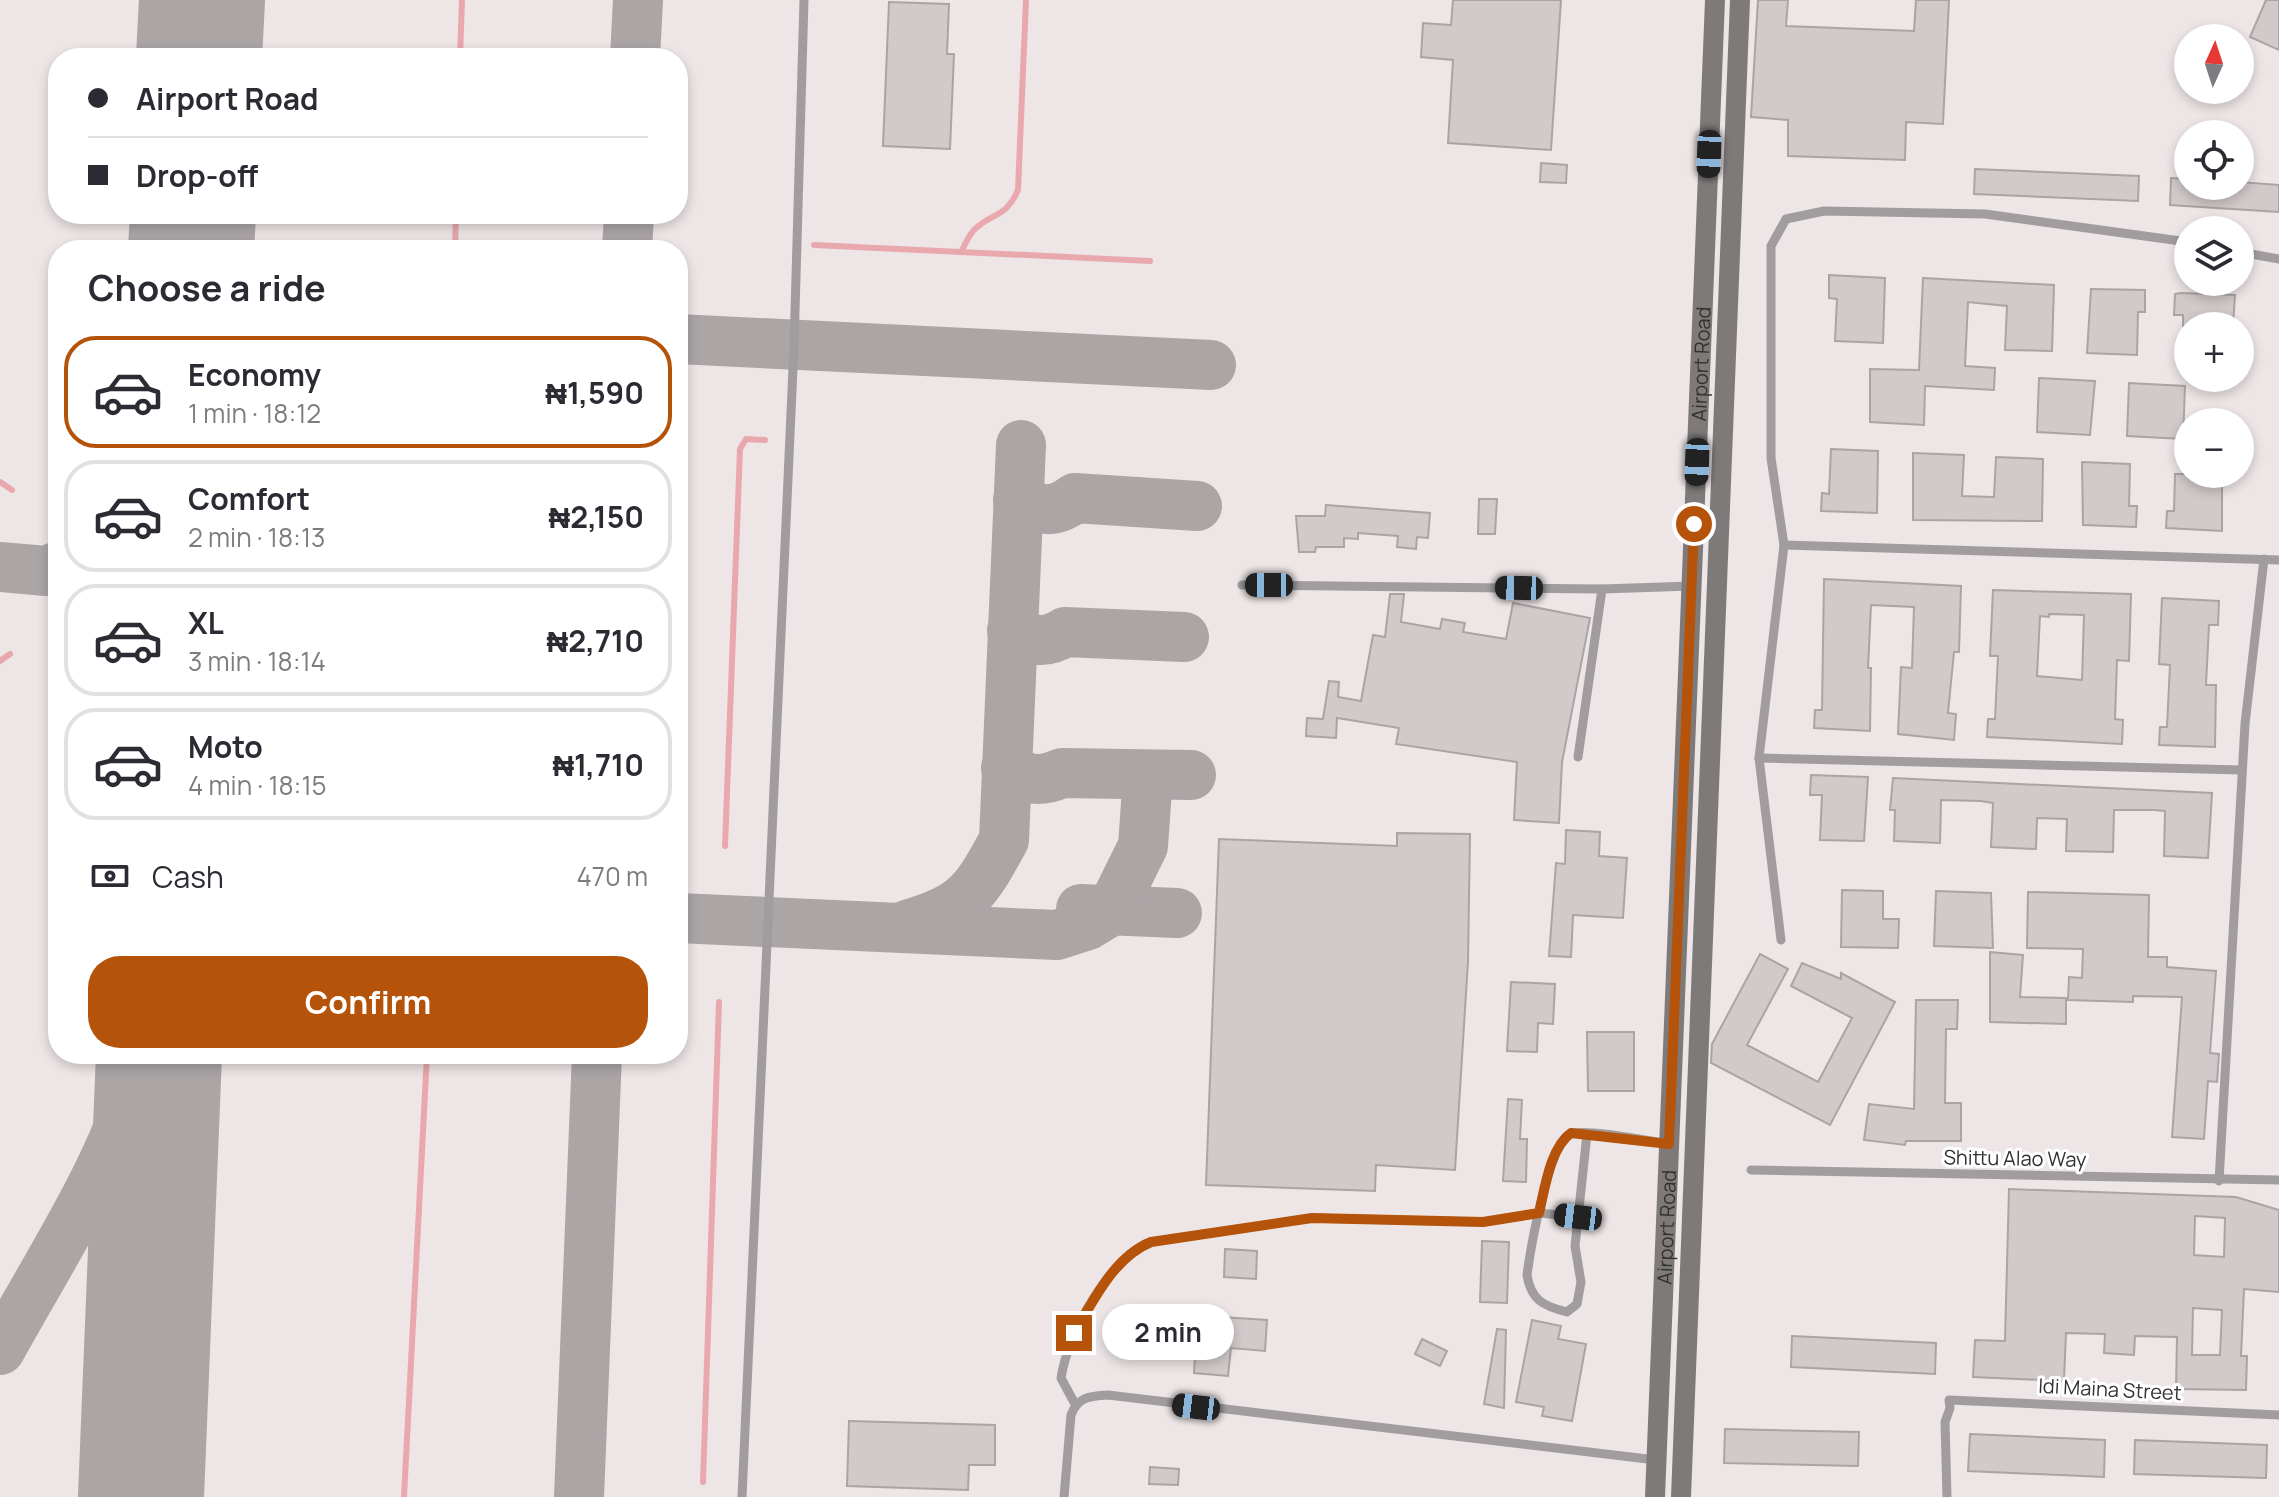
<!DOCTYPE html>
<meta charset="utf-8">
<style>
:root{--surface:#fff;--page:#f2f2f3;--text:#2b2b33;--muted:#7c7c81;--line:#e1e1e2;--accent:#b45309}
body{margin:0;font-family:Manrope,sans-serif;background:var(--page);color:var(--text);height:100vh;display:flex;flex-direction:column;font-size:30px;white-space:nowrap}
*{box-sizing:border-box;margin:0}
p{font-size:26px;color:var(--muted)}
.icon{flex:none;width:44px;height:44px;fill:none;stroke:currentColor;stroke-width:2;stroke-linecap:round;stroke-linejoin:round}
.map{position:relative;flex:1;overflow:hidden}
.side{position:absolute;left:48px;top:240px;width:640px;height:824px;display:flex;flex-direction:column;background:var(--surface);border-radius:32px;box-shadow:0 4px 12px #0003}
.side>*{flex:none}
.hud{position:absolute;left:48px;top:48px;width:640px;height:176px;border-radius:32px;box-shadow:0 4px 12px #0003;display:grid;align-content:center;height:176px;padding:0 40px;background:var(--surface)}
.needle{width:52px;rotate:3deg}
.fabs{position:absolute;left:2174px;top:24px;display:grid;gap:16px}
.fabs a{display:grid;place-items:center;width:80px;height:80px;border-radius:50%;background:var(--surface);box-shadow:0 4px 12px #0003;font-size:40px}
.end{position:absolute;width:36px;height:36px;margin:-18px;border:10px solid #b45309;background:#fff;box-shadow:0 0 0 4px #fff}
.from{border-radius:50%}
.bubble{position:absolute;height:56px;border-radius:28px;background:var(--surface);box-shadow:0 4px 12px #0003;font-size:26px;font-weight:700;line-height:56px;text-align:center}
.car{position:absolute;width:24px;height:48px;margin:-24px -12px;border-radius:10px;box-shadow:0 0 6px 2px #0007;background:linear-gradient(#222 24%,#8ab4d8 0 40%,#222 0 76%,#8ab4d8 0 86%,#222 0)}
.hud b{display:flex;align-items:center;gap:28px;height:76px;font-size:30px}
.hud b+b{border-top:2px solid var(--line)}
.hud i{width:20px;height:20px;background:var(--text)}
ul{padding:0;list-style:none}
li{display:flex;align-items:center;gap:24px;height:112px;margin:0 16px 12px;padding:0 24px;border:4px solid var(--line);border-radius:32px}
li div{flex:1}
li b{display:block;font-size:30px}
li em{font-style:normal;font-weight:700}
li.selected{border-color:var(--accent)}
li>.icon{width:72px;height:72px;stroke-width:1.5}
h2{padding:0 40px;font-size:36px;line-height:96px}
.pay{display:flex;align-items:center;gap:20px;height:88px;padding:0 40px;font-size:30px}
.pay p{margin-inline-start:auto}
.cta{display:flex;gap:16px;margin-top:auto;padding:16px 40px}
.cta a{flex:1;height:92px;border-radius:32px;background:var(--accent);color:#fff;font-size:32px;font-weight:700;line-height:92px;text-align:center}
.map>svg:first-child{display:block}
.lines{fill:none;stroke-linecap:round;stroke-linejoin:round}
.stream{stroke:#e9a8ad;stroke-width:6}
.taxiway{stroke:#aba5a6;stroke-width:50}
.runway{stroke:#aba5a6;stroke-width:126}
.building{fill:#d1c9ca;stroke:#aba4a4;stroke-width:2;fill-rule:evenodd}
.service{stroke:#a19d9e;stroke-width:9}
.secondary{stroke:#7f7a7a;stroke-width:20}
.route{stroke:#b45309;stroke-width:10}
.labels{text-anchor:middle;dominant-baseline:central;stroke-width:6;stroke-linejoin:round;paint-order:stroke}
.street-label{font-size:20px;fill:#343131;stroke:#fff}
</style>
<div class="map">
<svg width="2279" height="1497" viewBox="0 0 2279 1497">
<rect width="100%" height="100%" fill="#ede5e6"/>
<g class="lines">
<g class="stream">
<path d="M460 58 462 0"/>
<path d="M814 245 1150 261"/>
<path d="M455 250 456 214"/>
<path d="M961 252C965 245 969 234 975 229 993 212 1006 218 1018 190L1026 0"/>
<path d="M0 482 12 490"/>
<path d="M0 661 10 654"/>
<path d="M725 846 740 449 746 439 765 440"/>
<path d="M703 1482 719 1002"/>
<path d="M404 1497 427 1054"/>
</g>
<g class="taxiway">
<path d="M635 58 638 0"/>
<path d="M627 250 629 214"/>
<path d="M678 339 1211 365"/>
<path d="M1018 500C1041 511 1054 514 1075 498L1197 506"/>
<path d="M0 567 46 571 58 566"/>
<path d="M1012 630C1033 641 1044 645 1065 632L1184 637"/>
<path d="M1006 768C1028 780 1039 783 1062 773L1191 775"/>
<path d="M1081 909 1177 913"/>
<path d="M678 918 1057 935 1088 925 1111 911 1143 846 1148 775"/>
<path d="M907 925C967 907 975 893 1004 840L1021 445"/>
<path d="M157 1100 180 1054"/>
<path d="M0 1350C52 1255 117 1160 143 1054"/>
<path d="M579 1497 597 1054"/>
</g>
<g class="runway">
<path d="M199 58 202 0"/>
<path d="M191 250 193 214"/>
<path d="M141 1497 159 1054"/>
</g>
</g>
<g class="building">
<path d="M1453 0H1561L1551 150 1448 143 1453 60 1421 57 1423 23 1451 25Z"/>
<path d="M1758 0H1788L1786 26 1914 31 1916 0H1949L1943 124 1906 122 1905 160 1788 156V120L1751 117Z"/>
<path d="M2266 0H2279V50L2250 37Z"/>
<path d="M889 2 949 4 947 54H954L950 149 883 146Z"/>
<path d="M1541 163 1567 165 1566 183 1540 182Z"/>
<path d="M1975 169 2139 176 2138 201 1974 194Z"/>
<path d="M2171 178 2188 179V186H2240V182L2279 185V212L2170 205Z"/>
<path d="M1829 275 1885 278 1883 343 1835 341 1837 299 1829 298Z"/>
<path d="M1923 278 2054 285 2052 351 2005 350 2007 306 1968 302 1965 366 1995 368 1994 390 1925 386 1924 425 1870 422V369L1919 370Z"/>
<path d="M2091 289 2145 290V312H2138L2137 355 2087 353Z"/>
<path d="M2180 293 2235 295 2233 326H2183V315H2174L2175 294Z"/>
<path d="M2039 378 2095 381 2090 435 2037 432Z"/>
<path d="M2129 383 2185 386 2183 439 2127 436Z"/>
<path d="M1831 449 1878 451 1877 513 1821 511 1822 493 1829 494Z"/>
<path d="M1913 453 1964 455 1962 496 1994 497 1996 457 2043 459 2042 521 1913 520Z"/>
<path d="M2082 462 2130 464 2129 506H2137L2136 527 2083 525Z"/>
<path d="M2175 474H2222V531L2166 528 2167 511H2174Z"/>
<path d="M1479 499H1497L1495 534H1478Z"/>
<path d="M1326 505 1430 513 1428 538 1417 537 1416 549 1397 547 1398 536 1358 533V539L1344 538V547H1316L1315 552H1299L1296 516H1325Z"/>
<path d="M1824 579 1961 586 1959 652H1954L1948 713 1956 714 1954 740 1898 734 1901 667 1912 668 1914 607 1871 605 1868 668H1871L1870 731 1814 728 1815 710H1822Z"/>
<path d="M1993 590 2131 594 2129 661 2117 660 2115 719 2123 720 2122 744 1987 737 1988 719H1995L1998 656H1990ZM2049 614 2084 615 2082 680 2037 676 2040 616 2049 617Z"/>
<path d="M1390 594H1404L1401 622 1440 629 1442 619 1465 623 1463 632 1506 639 1513 603 1590 618 1562 762 1559 823 1514 820 1517 762 1396 744 1399 728 1337 718 1336 738 1306 736 1307 718 1323 719 1329 681 1339 682 1338 697 1361 701 1373 635 1385 637Z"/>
<path d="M2162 598 2219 601 2218 625H2209L2206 685H2216L2215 747 2159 745 2160 727H2167L2170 665 2159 664Z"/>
<path d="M1811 775 1868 777 1864 841 1820 840 1822 795H1810Z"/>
<path d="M1893 778 2212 793 2208 858 2164 856 2165 811 2154 810H2114L2113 852 2066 851 2067 819 2037 818 2036 849 1991 847 1993 803 1981 801 1941 800 1940 843 1894 841 1895 810H1890Z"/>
<path d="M1566 830 1600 832 1599 856 1627 858 1623 918 1573 915 1571 957 1549 956 1556 863 1565 864Z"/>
<path d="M1397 833 1470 834 1468 961 1455 1170 1376 1165 1375 1191 1206 1185 1219 839 1397 846Z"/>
<path d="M1842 890 1883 891V919H1899L1898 948 1841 947Z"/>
<path d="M1936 891 1991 893 1993 948 1934 946Z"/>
<path d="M2028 892 2149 895 2148 957H2167V967L2216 971 2210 1053 2219 1054 2217 1082 2208 1081 2204 1139 2172 1137 2182 997 2133 996V1002L2068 1000 2069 977 2082 978 2083 949 2027 948Z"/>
<path d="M1990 952 2023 955 2020 997 2066 998V1024L1990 1022Z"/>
<path d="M1760 954 1788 969 1747 1045 1818 1082 1852 1018 1791 986 1802 963 1841 979V973L1895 1002 1830 1125 1711 1063 1712 1044Z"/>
<path d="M1511 982 1555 984 1553 1024 1538 1023 1537 1052 1507 1051Z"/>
<path d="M1916 1000H1958L1957 1029H1946L1945 1103H1961V1141H1906L1905 1145 1864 1140 1869 1104 1914 1109Z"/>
<path d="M1587 1032H1634V1091H1588Z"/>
<path d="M1508 1099 1522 1100 1520 1139H1527L1526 1182 1503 1181Z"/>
<path d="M2009 1189 2236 1197 2279 1210V1292L2244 1289 2241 1356H2247L2246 1390 2176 1389 2177 1337 2135 1336 2134 1355 2104 1353 2105 1334 2066 1333 2064 1381 1973 1377 1975 1340 2005 1341ZM2195 1216 2225 1218 2224 1257 2194 1255ZM2193 1308 2222 1310 2220 1355H2192Z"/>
<path d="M1482 1241 1509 1242 1507 1303 1480 1302Z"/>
<path d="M1225 1249 1257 1251 1256 1279 1224 1277Z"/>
<path d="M1206 1316 1267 1320 1265 1351 1231 1348 1228 1376 1194 1373 1195 1355 1203 1356Z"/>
<path d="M1532 1320 1561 1326 1558 1339 1586 1344 1572 1421 1542 1416 1544 1407 1516 1402Z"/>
<path d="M1497 1329 1506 1330 1504 1408 1484 1404Z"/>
<path d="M1792 1336 1936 1343 1935 1374 1791 1367Z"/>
<path d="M1422 1339 1447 1351 1440 1366 1415 1354Z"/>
<path d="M849 1421 995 1425V1465H969L968 1490 847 1486Z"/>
<path d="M1725 1429 1859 1432 1858 1466 1724 1463Z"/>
<path d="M1970 1434 2105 1440 2104 1477 1968 1471Z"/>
<path d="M2135 1440 2267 1445 2266 1478 2134 1474Z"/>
<path d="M1150 1467 1179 1469 1178 1485 1149 1484Z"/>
</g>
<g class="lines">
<g class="service">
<path d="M2240 252 2279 259"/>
<path d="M1784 545 2279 560"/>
<path d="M1242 585 1602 589 1692 586"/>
<path d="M1578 757 1602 589"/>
<path d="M1759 758 2242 770"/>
<path d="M1781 940 1759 758 1784 545 1771 458V246L1786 219 1824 211 1985 214 2188 242"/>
<path d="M1587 1134 1575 1246 1581 1282 1577 1304 1567 1312C1543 1306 1531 1300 1527 1275 1530 1252 1549 1141 1570 1134 1586 1128 1649 1141 1669 1144"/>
<path d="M1751 1170 2279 1180"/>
<path d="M2219 1181 2245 724 2264 559"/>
<path d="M1075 1404 1061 1378C1068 1333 1108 1260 1151 1242L1312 1218 1483 1222 1539 1213 1578 1217"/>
<path d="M742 1497 794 346 804 0"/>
<path d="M1064 1497 1071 1415C1078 1397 1089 1396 1108 1395L1656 1460"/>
<path d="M1947 1497 1945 1422 1950 1408 1949 1400 2279 1415"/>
</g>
<g class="secondary">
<path id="s1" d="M1655 1497 1715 0"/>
<path d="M1681 1497 1740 0"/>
</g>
</g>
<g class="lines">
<path class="route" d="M1074 1333C1094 1300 1114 1257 1151 1242L1312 1218 1483 1222 1539 1213C1545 1188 1550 1148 1571 1133L1669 1144 1694 524"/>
</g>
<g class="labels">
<g class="street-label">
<text stroke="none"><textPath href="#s1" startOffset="1134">Airport Road</textPath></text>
<text transform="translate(2015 1158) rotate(1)">Shittu Alao Way</text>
<text stroke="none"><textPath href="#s1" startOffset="270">Airport Road</textPath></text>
<text transform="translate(2110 1389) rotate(3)">Idi Maina Street</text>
</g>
</g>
</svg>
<div class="fabs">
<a><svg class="needle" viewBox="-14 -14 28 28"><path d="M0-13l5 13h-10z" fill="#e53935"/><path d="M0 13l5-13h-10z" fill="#7c7c81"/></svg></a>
<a><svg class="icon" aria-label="locate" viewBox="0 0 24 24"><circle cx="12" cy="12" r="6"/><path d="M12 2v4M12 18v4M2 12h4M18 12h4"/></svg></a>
<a><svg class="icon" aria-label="layers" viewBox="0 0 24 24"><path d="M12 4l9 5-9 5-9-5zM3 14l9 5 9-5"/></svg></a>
<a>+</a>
<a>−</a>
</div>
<i class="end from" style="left:1694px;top:524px"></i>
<i class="end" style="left:1074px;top:1333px"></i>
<div class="bubble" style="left:1102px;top:1304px;width:132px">2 min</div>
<i class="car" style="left:1709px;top:154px;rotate:182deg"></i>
<i class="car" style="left:1697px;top:462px;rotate:182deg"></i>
<i class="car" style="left:1269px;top:585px;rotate:270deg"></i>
<i class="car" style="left:1519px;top:588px;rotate:271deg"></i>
<i class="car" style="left:1578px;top:1217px;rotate:277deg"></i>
<i class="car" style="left:1196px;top:1407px;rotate:277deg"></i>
<div class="hud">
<b><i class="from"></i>Airport Road</b>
<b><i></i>Drop-off</b>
</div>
<section class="side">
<h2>Choose a ride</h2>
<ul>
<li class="selected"><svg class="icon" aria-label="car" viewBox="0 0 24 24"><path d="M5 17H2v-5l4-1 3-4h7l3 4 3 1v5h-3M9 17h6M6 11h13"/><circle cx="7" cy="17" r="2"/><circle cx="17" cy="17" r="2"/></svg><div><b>Economy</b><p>1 min · 18:12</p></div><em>₦1,590</em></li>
<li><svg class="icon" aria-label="car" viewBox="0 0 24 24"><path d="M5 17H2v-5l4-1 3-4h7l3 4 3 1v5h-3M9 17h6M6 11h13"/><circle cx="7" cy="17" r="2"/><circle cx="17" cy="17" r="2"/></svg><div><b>Comfort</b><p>2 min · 18:13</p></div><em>₦2,150</em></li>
<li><svg class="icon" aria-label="car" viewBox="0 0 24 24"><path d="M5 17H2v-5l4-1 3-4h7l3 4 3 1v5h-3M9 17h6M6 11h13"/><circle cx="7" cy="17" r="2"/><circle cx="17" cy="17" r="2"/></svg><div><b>XL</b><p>3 min · 18:14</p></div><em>₦2,710</em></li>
<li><svg class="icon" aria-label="car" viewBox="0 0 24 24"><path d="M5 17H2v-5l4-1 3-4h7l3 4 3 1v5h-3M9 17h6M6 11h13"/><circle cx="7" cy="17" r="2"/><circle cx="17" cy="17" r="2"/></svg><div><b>Moto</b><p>4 min · 18:15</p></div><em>₦1,710</em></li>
</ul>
<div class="pay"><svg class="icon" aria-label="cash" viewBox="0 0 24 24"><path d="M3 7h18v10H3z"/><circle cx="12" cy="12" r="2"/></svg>Cash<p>470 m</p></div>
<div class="cta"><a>Confirm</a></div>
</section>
</div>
